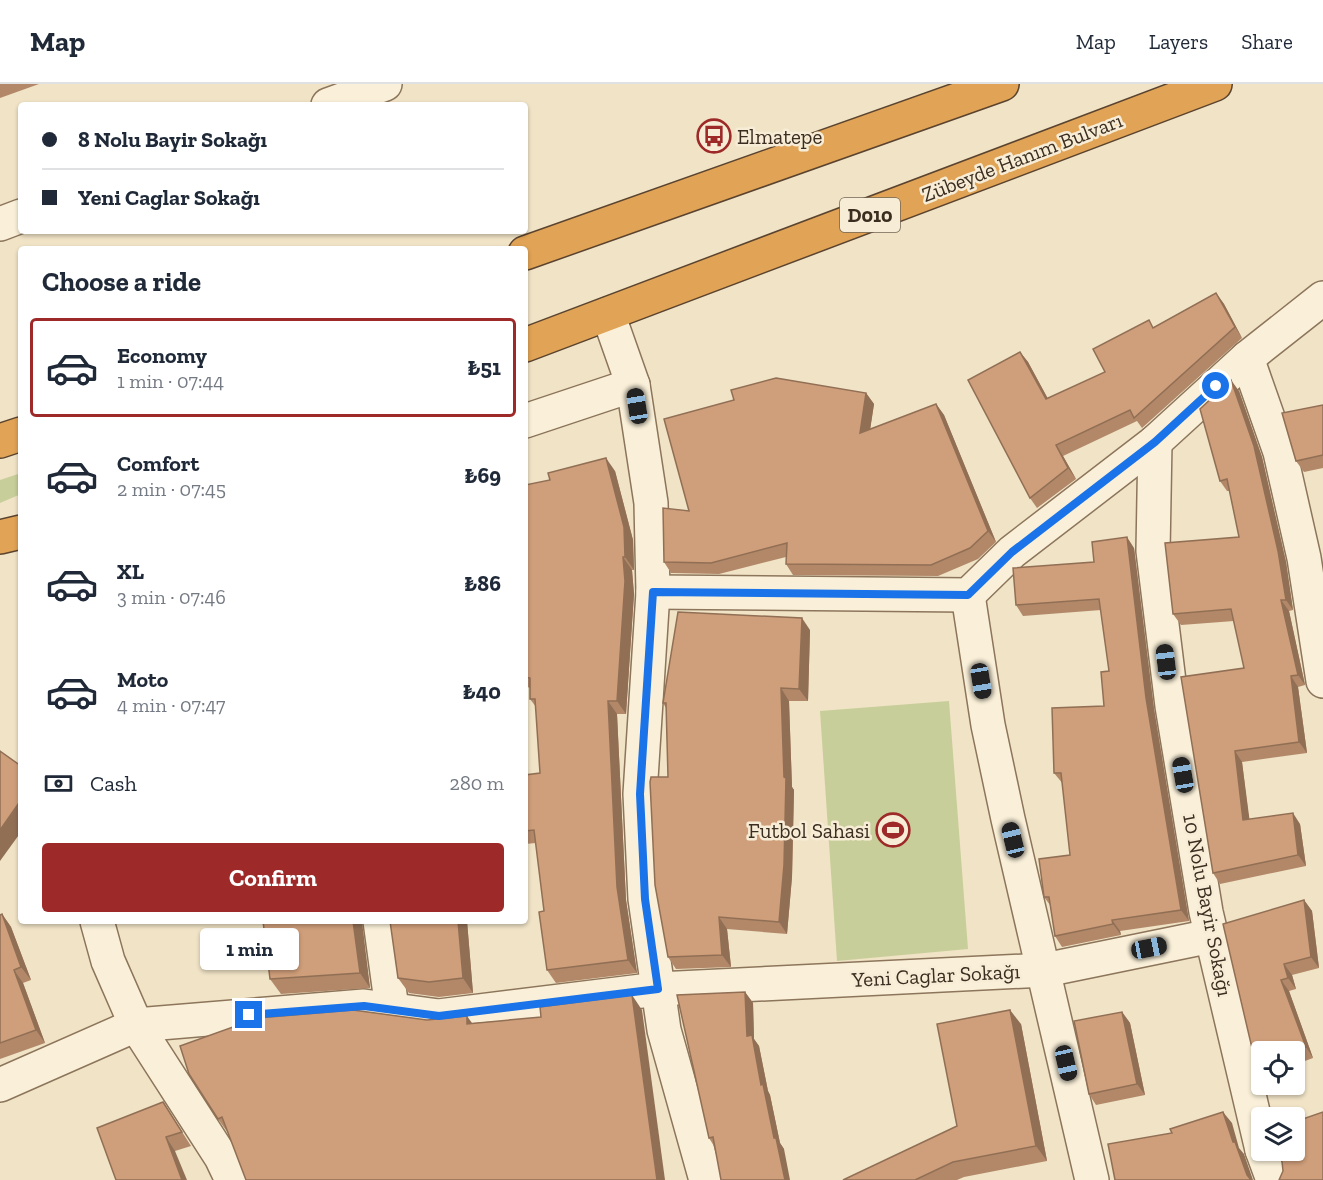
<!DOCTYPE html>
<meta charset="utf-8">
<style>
:root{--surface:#fff;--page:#f6f6f7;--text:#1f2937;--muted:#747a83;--line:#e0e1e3;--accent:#9d2929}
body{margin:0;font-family:"Zilla Slab",serif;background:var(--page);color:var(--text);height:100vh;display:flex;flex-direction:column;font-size:22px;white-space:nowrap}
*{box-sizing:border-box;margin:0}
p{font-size:20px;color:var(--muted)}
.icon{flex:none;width:33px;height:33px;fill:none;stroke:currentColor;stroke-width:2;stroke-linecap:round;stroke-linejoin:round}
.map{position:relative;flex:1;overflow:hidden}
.sheet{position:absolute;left:18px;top:162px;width:510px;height:678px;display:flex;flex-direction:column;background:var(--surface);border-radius:6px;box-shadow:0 2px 4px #0004}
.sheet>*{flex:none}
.top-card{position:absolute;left:18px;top:18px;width:510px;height:132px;border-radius:6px;box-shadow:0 2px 4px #0004;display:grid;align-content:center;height:132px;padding:0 24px;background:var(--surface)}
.fabs{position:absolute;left:1251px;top:957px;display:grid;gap:12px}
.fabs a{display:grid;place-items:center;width:54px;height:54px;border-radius:6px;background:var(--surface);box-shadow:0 2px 4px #0004;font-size:30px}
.end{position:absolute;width:27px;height:27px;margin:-14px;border:8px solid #1a73e8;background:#fff;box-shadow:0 0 0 3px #fff}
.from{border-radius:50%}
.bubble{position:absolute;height:42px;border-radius:6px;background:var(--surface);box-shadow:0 2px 4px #0004;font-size:20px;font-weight:800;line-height:42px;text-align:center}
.car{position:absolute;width:18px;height:36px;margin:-18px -9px;border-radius:8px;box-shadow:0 0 4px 2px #0007;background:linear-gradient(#222 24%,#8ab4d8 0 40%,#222 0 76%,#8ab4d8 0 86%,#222 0)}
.top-card b{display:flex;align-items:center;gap:21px;height:57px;font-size:22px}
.top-card b+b{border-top:2px solid var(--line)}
.top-card i{width:15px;height:15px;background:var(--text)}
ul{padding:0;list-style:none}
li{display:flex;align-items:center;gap:18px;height:99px;margin:0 12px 9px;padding:0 12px;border:3px solid transparent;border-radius:6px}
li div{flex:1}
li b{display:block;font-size:22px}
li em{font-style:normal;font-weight:800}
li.active{border-color:var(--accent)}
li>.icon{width:54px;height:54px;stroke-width:1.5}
h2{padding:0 24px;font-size:27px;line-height:72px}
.pay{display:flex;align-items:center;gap:15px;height:66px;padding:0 24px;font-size:22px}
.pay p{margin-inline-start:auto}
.cta{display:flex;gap:12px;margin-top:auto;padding:12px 24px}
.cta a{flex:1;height:69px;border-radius:6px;background:var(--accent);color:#fff;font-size:24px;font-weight:800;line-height:69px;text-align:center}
header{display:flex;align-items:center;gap:36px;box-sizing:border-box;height:84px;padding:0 30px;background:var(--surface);border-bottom:2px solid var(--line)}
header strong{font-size:28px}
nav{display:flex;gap:33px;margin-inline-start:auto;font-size:21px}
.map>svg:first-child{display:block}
.green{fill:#c8ce99}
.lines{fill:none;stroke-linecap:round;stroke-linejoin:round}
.minor-casing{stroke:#8c755b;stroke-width:36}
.highway-casing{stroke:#5a432f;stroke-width:36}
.minor{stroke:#faf0d9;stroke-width:33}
.highway{stroke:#e1a355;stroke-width:33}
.wall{fill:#b28869}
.shaded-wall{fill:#916f55}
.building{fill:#cf9e7a;stroke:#916f55;stroke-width:1.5}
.route{stroke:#1a73e8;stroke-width:8}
.labels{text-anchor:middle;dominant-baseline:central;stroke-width:5;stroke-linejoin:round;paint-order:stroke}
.shield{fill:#f7edd6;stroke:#736756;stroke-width:1.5}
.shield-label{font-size:20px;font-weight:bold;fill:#3b2d1f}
.poi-label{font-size:21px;fill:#3b2d1f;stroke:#f7edd6;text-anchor:start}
.street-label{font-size:21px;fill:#3b2d1f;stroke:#f7edd6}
</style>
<header>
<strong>Map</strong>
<nav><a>Map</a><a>Layers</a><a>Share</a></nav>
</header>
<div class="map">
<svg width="1323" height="1096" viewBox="0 0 1323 1096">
<rect width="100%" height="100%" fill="#f0e3c6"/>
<g class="green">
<path d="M21 389V410L0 419V396Z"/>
<path d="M949 617 968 865 837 877 820 627Z"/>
</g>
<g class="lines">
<g class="minor-casing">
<g id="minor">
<path d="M328 21 385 0"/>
<path d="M0 140 21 132"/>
<path d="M608 230 633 301 651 419 653 508 640 710 645 815 664 946 706 1096"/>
<path d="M1247 274 1280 368 1304 474 1323 597"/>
<path d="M525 337 633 301"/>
<path d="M1155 358 1153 467 1172 622 1206 828 1262 1066"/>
<path d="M653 508 968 511 1012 468 1155 358 1247 274 1323 214"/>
<path d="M968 511 988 641 1008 735 1092 1096"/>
<path d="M97 837 108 877 136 941 221 1073 232 1096"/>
<path d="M380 837 392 925"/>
<path d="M0 1001 136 941 364 922 439 932 658 905 1045 886 1211 852"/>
<path d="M1262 1066 1273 1096"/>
</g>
</g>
<g class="highway-casing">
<g id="highway">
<path d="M525 169 1002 0"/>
<path d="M525 261 1215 0"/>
<path d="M0 357 21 350"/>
<path d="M0 453 21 448"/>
</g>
</g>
<use href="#minor" class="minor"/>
<use href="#highway" class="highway"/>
</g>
<g class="wall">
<path d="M0 0H39L0 14Z"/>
<path d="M1216 209 1224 220 1242 254 1142 344 1137 337 1063 372 1076 395 1037 424 1030 414 1020 268 1028 278 1048 315 1105 288 1154 243Z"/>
<path d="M1239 307 1262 373 1286 478 1293 526 1289 527 1305 601 1298 603 1307 669 1242 678 1249 736 1300 740 1306 782 1220 800 1213 789 1244 584 1234 537 1181 541 1173 530 1239 453 1230 407H1227L1220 397Z"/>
<path d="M866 309 874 320 870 345 936 320 944 331 996 458 978 475 938 492 793 491 786 480V473L719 490 671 489 664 478 689 427Z"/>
<path d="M1323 321V384L1304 388 1296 377Z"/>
<path d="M615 387 633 456 634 486H632L634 510 626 630H617L626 816 637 889 556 899 547 886 544 827 536 759 525 760V691L540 689 536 623 530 615V604L525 602V401Z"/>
<path d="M1134 464 1154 625 1189 837 1120 847 1121 851 1062 863 1055 852 1050 821 1044 813 1070 771 1063 700 1054 689 1104 622 1109 587 1101 526 1023 532 1016 521 1094 478Z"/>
<path d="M810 546 808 617H789L792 703 794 706 792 793 787 850 727 845 731 883 676 885 668 873V693L666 624 663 619Z"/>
<path d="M1304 816 1312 827 1319 884 1292 891 1296 905 1289 907 1313 974 1294 981V968H1262V986L1255 977Z"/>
<path d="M2 830 11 843 31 896 23 899 45 959 0 975V831Z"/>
<path d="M390 837H467L473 909 439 913 409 909 398 894Z"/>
<path d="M361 839 370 904 281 910 270 895Z"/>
<path d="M745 908 753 919 754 955 759 962 768 1007 770 1011 780 1059 784 1065 714 1062 709 1054Z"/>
<path d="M642 926 228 1049 218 1035 427 936 472 939Z"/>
<path d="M1122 928 1130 939 1145 1011 1096 1021 1089 1010Z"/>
<path d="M1021 940 1047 1077 964 1093 957 1096H843L957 1042Z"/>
<path d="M163 1018 191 1062 175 1067 116 1096Z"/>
</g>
<g class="shaded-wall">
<path d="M1216 209 1224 220 1242 254 1235 243Z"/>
<path d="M1020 268 1028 278 1054 326 1046 315Z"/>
<path d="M1231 296 1239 307 1262 373 1286 478 1293 526 1286 516Z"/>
<path d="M866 309 874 320 868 360 860 349Z"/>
<path d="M936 320 944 331 996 458 988 447Z"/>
<path d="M1056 361 1063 372 1076 395 1068 384Z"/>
<path d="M606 374 615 387 633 456 634 486 625 473Z"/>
<path d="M1127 453 1134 464 1154 625 1189 837 1181 826 1146 614Z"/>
<path d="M623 473 632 486 634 510 626 630 617 617Z"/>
<path d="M1281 516 1289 527 1305 601 1298 591Z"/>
<path d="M802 534 810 546 808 617 799 605Z"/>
<path d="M1291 592 1298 603 1307 669 1299 658Z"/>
<path d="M781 604 789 617 792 703 794 706 792 793 787 850 779 838 784 693Z"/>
<path d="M608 617 617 630 626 816 637 889 628 876 617 803Z"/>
<path d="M1235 667 1242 678 1251 747 1243 736Z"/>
<path d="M21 716V748L0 777V746Z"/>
<path d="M1293 729 1300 740 1306 782 1298 771Z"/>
<path d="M1304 816 1312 827 1319 884 1311 873Z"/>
<path d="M2 830 11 843 31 896 21 883Z"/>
<path d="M719 833 727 845 731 883 722 871Z"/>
<path d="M1112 836 1120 847 1121 851 1113 840Z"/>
<path d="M353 837H362L370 904 360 889Z"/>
<path d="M458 837H467L473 909 463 894Z"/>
<path d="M1284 880 1292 891 1296 905 1288 894Z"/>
<path d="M14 886 23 899 45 959 36 946Z"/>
<path d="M1281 896 1289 907 1313 974 1306 963Z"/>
<path d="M745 908 753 919 754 955 759 962 768 1007 770 1011 780 1059 784 1065 790 1096H785L747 952Z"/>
<path d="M632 911 642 926 665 1096H657Z"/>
<path d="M1010 926 1021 940 1047 1077 1036 1062Z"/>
<path d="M1122 928 1130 939 1145 1011 1137 1000Z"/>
<path d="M467 932 477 946 467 940Z"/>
<path d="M1223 1028 1232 1039 1239 1064 1244 1070 1253 1096H1251L1247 1091 1233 1058Z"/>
<path d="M166 1053 175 1067 187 1096H182Z"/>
</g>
<g class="building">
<path d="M1216 209 1235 243 1134 334 1130 326 1056 361 1068 384 1030 414 968 296 1020 268 1046 315 1105 288 1093 265 1149 236 1153 244Z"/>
<path d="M776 294 866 309 860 349 936 320 988 447 970 464 931 481 786 480 787 459 711 479 664 478 663 424 689 427 664 335 734 316 731 306Z"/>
<path d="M1231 296 1254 362 1278 467 1286 516H1281L1298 591 1291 592 1299 658 1235 667 1243 736 1293 729 1298 771 1213 789 1181 593 1244 584 1231 525 1173 530 1165 459 1239 453 1227 395 1220 397 1200 325Z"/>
<path d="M1323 321V371L1296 377 1282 329Z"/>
<path d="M606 374 624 443 625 473H623L625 497 617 617H608L617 803 628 876 547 886 539 828 544 827 534 746 525 747V691L540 689 535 615H530V594L525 593V401L550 396 548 389Z"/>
<path d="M1127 453 1146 614 1181 826 1112 836 1113 840 1055 852 1049 813H1044L1039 775 1070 771 1061 689H1054L1052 624 1104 622 1101 588 1109 587 1099 515 1016 521 1013 484 1094 478 1092 458Z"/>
<path d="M678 528 802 534 799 605 781 604 784 693 786 694 784 781 779 838 719 833 722 871 668 873 655 801 650 698 651 693H668L666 619H663Z"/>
<path d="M0 667 21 682V716L0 746Z"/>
<path d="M1304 816 1311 873 1284 880 1288 894 1281 896 1306 963 1293 968H1262V976L1255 977 1223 840Z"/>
<path d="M2 830 21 883 14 886 36 946 0 959V831Z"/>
<path d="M263 837H353L360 889 270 895Z"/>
<path d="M390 837H458L463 894 429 898 398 894Z"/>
<path d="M745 908 747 952 752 951 761 1001 763 1000 774 1054H776L785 1096H721L713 1053 709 1054 677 911Z"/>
<path d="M632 911 657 1096H246L222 1033 218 1035 189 990 180 962 258 934 353 926 427 936 467 932V940L541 933 540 923Z"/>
<path d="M1010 926 1036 1062 953 1078 915 1096H843L957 1042 937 940Z"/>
<path d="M1122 928 1137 1000 1089 1010 1074 937Z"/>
<path d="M163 1018 182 1048 166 1053 182 1096H116L97 1044Z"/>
<path d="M1223 1028 1233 1058H1235L1247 1091 1251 1096H1115L1108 1060 1172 1049 1170 1045Z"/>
<path d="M1323 1028V1096H1279L1283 1087 1282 1078 1278 1066H1294V1038Z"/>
</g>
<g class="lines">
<path class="route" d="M249 931 364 922 439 932 658 905 645 815 640 710 653 508 968 511 1012 468 1155 358 1216 302"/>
</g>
<defs>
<g id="bus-ring" transform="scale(1.725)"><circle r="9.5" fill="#f7edd6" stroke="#9d2929" stroke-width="1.5"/><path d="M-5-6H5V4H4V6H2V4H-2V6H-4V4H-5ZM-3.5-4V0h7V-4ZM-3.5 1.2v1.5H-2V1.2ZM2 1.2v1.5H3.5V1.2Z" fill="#9d2929"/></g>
<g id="stadium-ring" transform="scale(1.725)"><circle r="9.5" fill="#f7edd6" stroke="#9d2929" stroke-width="1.5"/><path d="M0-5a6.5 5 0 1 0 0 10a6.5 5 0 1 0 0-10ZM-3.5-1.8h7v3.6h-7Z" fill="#9d2929"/></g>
</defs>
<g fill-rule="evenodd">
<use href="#bus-ring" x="714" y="52"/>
<use href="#stadium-ring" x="893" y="746"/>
</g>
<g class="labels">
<rect class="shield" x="840" y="114" width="60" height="34" rx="4.5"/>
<g class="shield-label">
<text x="870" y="131">D010</text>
</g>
<g class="poi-label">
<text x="737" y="52">Elmatepe</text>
<text x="870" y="746" text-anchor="end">Futbol Sahasi</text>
</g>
<g class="street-label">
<text transform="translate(1022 73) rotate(-21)">Zübeyde Hanım Bulvarı</text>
<text transform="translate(1208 821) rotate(79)">10 Nolu Bayir Sokağı</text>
<text transform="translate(936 891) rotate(-3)">Yeni Caglar Sokağı</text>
</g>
</g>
</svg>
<div class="fabs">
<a><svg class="icon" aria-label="locate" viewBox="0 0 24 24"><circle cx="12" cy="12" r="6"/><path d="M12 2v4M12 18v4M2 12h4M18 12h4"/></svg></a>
<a><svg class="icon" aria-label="layers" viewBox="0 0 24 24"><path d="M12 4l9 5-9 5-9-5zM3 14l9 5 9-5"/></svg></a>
</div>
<i class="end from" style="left:1216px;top:302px"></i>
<i class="end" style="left:249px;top:931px"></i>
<div class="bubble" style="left:200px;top:844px;width:99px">1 min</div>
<i class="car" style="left:637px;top:322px;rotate:351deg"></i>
<i class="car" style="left:1166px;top:578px;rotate:353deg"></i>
<i class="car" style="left:981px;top:597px;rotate:171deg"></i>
<i class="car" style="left:1183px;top:691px;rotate:350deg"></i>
<i class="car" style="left:1013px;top:756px;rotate:346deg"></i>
<i class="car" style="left:1149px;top:864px;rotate:79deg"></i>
<i class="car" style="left:1066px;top:979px;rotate:167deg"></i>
<div class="top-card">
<b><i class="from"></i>8 Nolu Bayir Sokağı</b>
<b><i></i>Yeni Caglar Sokağı</b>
</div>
<section class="sheet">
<h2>Choose a ride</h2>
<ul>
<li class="active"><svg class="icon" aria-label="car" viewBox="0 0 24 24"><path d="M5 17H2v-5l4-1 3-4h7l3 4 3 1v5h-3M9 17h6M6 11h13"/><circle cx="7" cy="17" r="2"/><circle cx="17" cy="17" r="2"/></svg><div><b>Economy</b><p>1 min · 07:44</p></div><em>₺51</em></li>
<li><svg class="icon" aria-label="car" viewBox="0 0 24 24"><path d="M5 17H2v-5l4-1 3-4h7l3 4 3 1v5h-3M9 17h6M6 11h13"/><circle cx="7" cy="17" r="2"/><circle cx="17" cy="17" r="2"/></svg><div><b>Comfort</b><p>2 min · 07:45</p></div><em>₺69</em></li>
<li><svg class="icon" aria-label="car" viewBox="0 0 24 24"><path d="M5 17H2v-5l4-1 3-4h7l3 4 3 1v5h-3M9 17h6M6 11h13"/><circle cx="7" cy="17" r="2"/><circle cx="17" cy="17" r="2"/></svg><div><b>XL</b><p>3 min · 07:46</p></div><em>₺86</em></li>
<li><svg class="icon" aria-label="car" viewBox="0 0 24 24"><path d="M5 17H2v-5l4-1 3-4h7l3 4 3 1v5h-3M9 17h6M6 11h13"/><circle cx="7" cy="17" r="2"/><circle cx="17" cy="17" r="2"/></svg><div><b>Moto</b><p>4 min · 07:47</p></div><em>₺40</em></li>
</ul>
<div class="pay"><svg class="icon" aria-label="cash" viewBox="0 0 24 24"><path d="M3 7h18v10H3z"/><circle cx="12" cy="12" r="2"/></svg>Cash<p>280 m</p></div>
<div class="cta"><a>Confirm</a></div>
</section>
</div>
